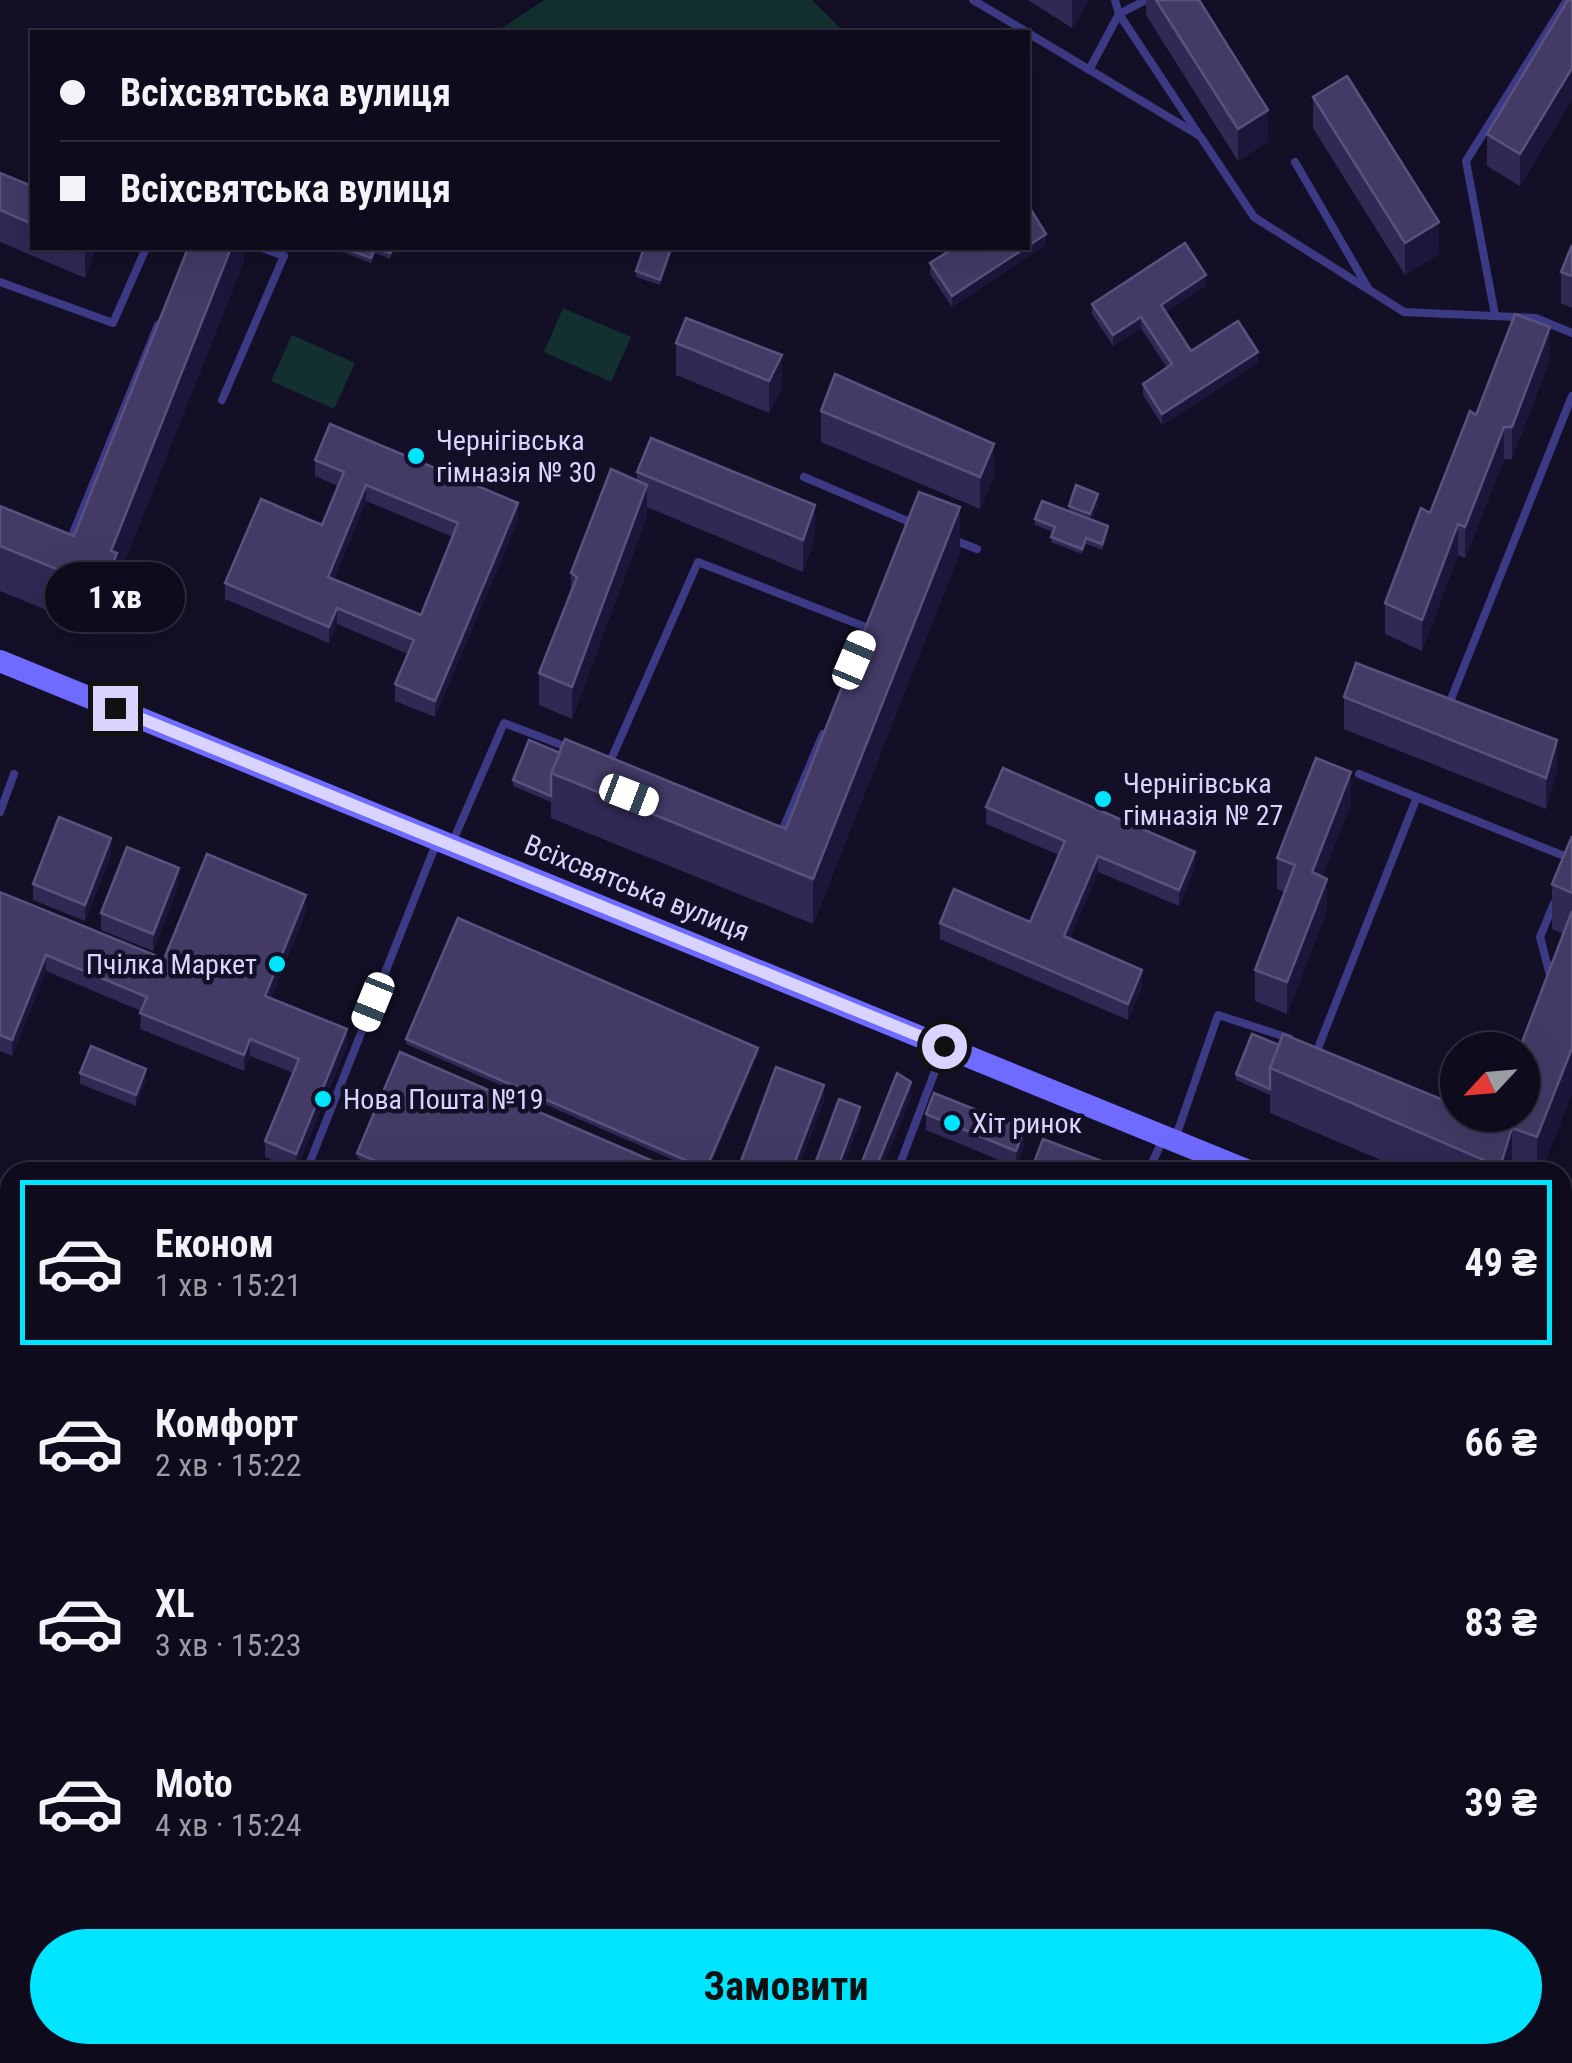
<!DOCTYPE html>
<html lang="uk">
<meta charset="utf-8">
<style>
:root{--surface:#0e0b1c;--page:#1c1929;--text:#f1f3f6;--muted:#9b9ba3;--line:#2e2b3b;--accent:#00e5ff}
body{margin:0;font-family:"Roboto Condensed",sans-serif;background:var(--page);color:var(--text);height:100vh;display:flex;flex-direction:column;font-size:38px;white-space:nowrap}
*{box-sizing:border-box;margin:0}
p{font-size:32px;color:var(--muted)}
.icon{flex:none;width:55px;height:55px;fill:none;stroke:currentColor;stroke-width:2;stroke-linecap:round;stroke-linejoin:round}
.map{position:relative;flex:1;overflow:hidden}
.side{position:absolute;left:0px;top:1162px;width:1572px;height:902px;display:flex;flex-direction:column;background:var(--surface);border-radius:30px 30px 0 0;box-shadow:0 10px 40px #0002,0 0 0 2px var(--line)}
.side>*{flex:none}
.hud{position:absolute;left:30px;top:30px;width:1000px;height:220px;border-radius:0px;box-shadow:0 10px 40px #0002,0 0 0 2px var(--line);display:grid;align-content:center;height:220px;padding:0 30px;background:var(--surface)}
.needle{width:65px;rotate:244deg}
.controls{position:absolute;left:1440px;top:1032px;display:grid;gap:20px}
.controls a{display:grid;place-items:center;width:100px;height:100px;border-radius:50%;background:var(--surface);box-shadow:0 10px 40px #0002,0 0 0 2px var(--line);font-size:50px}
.end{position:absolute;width:45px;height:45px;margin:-22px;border:12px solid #d9d4ff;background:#111;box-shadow:0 0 0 5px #111}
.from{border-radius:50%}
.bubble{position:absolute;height:70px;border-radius:35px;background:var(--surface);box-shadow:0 10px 40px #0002,0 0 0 2px var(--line);font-size:32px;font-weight:700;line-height:70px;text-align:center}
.car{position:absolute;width:30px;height:60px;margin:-30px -15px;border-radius:12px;box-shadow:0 0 8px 2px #0007;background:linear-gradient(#fff 24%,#345 0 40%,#fff 0 76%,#345 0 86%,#fff 0)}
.hud b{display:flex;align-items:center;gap:35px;height:95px;font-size:38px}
.hud b+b{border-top:2px solid var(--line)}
.hud i{width:25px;height:25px;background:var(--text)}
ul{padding:18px 0 0;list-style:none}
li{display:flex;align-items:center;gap:30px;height:165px;margin:0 20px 15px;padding:0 10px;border:5px solid transparent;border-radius:0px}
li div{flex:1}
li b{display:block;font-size:38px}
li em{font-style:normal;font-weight:700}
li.current{border-color:var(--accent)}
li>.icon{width:90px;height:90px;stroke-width:1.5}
.primary-button{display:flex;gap:20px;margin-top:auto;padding:20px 30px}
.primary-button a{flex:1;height:115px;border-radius:60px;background:var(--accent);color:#111;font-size:40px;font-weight:700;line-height:115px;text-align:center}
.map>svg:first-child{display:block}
.pitch{fill:#12302f}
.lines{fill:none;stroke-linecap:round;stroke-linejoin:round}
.lane{stroke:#3d3a85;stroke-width:8}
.secondary{stroke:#6f6bff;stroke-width:22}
.wall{fill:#312854;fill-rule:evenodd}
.shaded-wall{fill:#1d163a}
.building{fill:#433a66;stroke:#5a527e;stroke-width:2.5;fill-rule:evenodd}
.route{stroke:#d9d4ff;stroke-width:12}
.poi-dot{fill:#00e5ff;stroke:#130f26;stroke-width:4}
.labels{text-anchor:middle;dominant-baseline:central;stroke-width:9;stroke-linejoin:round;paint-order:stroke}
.poi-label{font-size:28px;fill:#d9d4ff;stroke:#130f26;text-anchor:start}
.street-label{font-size:28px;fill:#d9d4ff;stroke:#130f26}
</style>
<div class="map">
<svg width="1572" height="2063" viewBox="0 0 1572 2063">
<rect width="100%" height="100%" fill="#130f26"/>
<g class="pitch">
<path d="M544 0H812L844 32H496Z"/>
<path d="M563 308 631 337 611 382 544 352Z"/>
<path d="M292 335 355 363 334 409 271 381Z"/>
</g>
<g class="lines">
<g class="lane">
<path d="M973 0 1027 32"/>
<path d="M1115 0 1119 14 1197 132"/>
<path d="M1028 33 1200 136 1254 217 1404 312 1536 318 1572 333"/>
<path d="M1089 70 1119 14 1146 0"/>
<path d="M1295 162 1368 288"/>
<path d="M0 282 113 323 146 248"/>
<path d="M1495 315 1466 161 1567 0"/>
<path d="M222 400 284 256 262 248"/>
<path d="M804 477 912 523"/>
<path d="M954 540 977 549"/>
<path d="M69 543 158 325"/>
<path d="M1451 699 1572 396"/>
<path d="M609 764 698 562 868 628"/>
<path d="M1359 774 1572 859"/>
<path d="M0 812 14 774"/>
<path d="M780 836 823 734"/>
<path d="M453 841 504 723 572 749"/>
<path d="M1551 979 1540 937 1554 903"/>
<path d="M1318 1048 1417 797"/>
<path d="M1175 1139 1218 1015 1289 1038"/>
<path d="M306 1172 436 844"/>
<path d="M897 1172 943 1050"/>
<path d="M1148 1172 1163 1139"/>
<path d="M0 1269 10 1273"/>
<path d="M1562 1463 1572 1467"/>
<path d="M0 1501 10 1504"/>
<path d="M0 1729 10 1726"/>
<path d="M0 1885 10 1879"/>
<path d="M1562 1957 1572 1934"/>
<path d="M0 2055 10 2031"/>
<path d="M274 2055 292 2063"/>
<path d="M966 2055 968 2063"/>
<path d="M1053 2055 1055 2063"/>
<path d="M658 2063 677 2055"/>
<path d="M918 2063 923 2055"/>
<path d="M1519 2063 1522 2055"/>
</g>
<g class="secondary">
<path d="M0 661 1251 1172"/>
<path d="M1562 1330 1572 1309"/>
<path d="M1562 1428 1572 1405"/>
<path d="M1562 1625 1572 1629"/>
<path d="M1318 2063 1319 2055"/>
<path d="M1357 2063 1358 2055"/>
</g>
</g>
<g class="wall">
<path d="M1028 0H1089L1072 28Z"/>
<path d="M1146 0H1199L1268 141 1238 161 1146 15Z"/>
<path d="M1572 0V99L1520 186 1487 166V134Z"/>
<path d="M1313 97 1439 254 1405 275 1313 128Z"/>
<path d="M0 173 32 186V248H96L85 278 0 242Z"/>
<path d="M1046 245 952 307 930 274V263Z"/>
<path d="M1572 245V308L1561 303V272Z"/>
<path d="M244 248V261L117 580V598L103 633 0 591V546L74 536Z"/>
<path d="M340 248H394L390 259 375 253 371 263 340 251Z"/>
<path d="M673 248 660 285 636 277V271Z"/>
<path d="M1206 286 1166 312 1191 351 1258 363 1162 425 1143 395V384L1167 368 1141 328 1113 346 1092 314V304Z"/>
<path d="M676 343 782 387 769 413 676 375Z"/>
<path d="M1550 359 1512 459H1504L1465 558 1458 555 1422 651 1385 634V603L1430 513 1476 415Z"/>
<path d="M821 411 994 476 980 509 821 442Z"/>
<path d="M315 460 518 520 435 717 395 701V684L408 654 337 624 329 643 225 599V583L322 525 338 486 315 476ZM366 501 453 537 421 615 334 579Z"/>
<path d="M637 472 815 536 803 572 647 507V516L572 719 539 705V673L571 593V573L637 480Z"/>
<path d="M1098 505 1092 520 1108 532 1102 550 1086 544 1082 554 1051 542 1053 532 1035 525V519L1069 511V506Z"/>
<path d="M960 552 813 924 551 818V802L513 786V780L560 753 786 829Z"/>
<path d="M1344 697 1557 772 1546 809 1344 729Z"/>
<path d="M1351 804 1322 877 1327 910 1287 1014 1255 1001V970L1284 892 1277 889V858Z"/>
<path d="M986 807 1195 868 1179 906 1098 872 1070 938 1142 986 1128 1020 940 939V923L1030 922 1059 855 986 824Z"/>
<path d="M1572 836V1093L1541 1172H1409L1270 1113V1095L1236 1080V1074L1279 1045 1492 1120 1563 934 1552 929V884Z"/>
<path d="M111 855 85 921 33 900V884Z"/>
<path d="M179 884 153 951 101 930V913Z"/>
<path d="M0 892 164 959 306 911 271 998 347 1045 296 1170 265 1157V1141L293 1073 250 1056 244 1071 140 1029 141 1011 46 971 12 1056 0 1051Z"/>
<path d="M406 1039 758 1053 707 1172H701L406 1044Z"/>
<path d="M80 1073 146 1080 136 1106 80 1084Z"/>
<path d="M926 1114 1024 1145 1016 1167 926 1130Z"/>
<path d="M357 1153 678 1172H389L357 1158Z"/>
<path d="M1035 1160 1128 1172H1035Z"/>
<path d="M1562 1750 1572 1753V1899L1562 1895Z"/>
<path d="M0 1891 10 1895V1966L0 1962Z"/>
<path d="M350 2055H518V2063H370Z"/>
<path d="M539 2055H586L583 2063H542L539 2062Z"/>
<path d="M1076 2055H1125L1127 2063H1078Z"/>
<path d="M1434 2055H1494L1491 2063H1434Z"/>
</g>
<g class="shaded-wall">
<path d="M1072 0H1089L1072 28Z"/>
<path d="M1572 68V99L1520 186V154Z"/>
<path d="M1268 110V141L1238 161V129Z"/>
<path d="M1439 222V254L1405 275V243Z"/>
<path d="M1046 234V245L952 307V296Z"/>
<path d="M85 248H96L85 278Z"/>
<path d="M231 248H244V261L117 580V598L103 633V588L111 551Z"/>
<path d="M671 248H673L660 285V280Z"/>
<path d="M1206 275V286L1161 316V305Z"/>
<path d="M1141 317V328L1113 346V335Z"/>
<path d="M1550 327V359L1512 459V427Z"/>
<path d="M1258 352V363L1162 425V414Z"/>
<path d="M782 355V387L769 413V381Z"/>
<path d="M1504 427V459L1465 558V527Z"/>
<path d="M994 444V476L980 509V477Z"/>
<path d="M366 485V501L328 593V577Z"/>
<path d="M647 485V516L572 719V687Z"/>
<path d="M1098 494V505L1090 525V514Z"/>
<path d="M518 503V520L435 717V701Z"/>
<path d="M815 505V536L803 572V540Z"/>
<path d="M960 507V552L813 924V879Z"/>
<path d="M1458 524V555L1422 651V620Z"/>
<path d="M337 608V624L329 643V627Z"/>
<path d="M1557 740V772L1546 809V778Z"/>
<path d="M1351 772V804L1312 903V872Z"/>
<path d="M111 838V855L85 921V905Z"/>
<path d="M1195 852V868L1179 906V890Z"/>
<path d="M1098 856V872L1064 952V936Z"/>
<path d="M179 868V884L153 951V934Z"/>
<path d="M1327 879V910L1287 1014V982Z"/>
<path d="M306 895V911L265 1012V996Z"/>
<path d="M46 955V971L12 1056V1040Z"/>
<path d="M1142 970V986L1128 1020V1004Z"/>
<path d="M347 1029V1045L296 1170V1154Z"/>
<path d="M250 1039V1056L244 1071V1055Z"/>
<path d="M758 1048V1053L706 1172V1169Z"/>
<path d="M1572 1048V1093L1541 1172H1537V1137Z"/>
<path d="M146 1069V1080L136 1106V1095Z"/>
<path d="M911 1082V1098L881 1172H874Z"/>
<path d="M824 1085V1102L797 1172H791Z"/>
<path d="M860 1107V1123L842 1172H836Z"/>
<path d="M1512 1128V1172H1500V1167Z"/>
<path d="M1024 1129V1145L1016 1167V1151Z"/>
<path d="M10 1403V1448L0 1450V1405Z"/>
<path d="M10 1649V1680L0 1683V1652Z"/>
<path d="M510 2055H518V2063H507Z"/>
<path d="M578 2055H586L583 2063H578Z"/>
<path d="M1478 2055H1494L1491 2063H1478Z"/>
</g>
<g class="building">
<path d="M1156 0H1199L1268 110 1238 129Z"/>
<path d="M1568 0H1572V68L1520 154 1487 134Z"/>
<path d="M1347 76 1439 222 1405 243 1313 97Z"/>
<path d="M0 173 32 186V224L0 210Z"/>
<path d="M1028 205 1046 234 1028 246Z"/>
<path d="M1185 243 1206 275 1161 305 1191 351 1238 321 1258 352 1162 414 1143 384 1172 364 1141 317 1113 335 1092 304Z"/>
<path d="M1572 245V276L1561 272Z"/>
<path d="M188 248H231L111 551 117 553 103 588 0 546V506L74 536Z"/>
<path d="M344 248H375L371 258Z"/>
<path d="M375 248H392L390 253Z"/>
<path d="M644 248H671L660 280 636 271Z"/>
<path d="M954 248H1025L952 296 930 263Z"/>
<path d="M1515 314 1550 327 1512 427H1504L1465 527 1458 524 1422 620 1385 603 1421 508 1430 513 1470 411 1476 415Z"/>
<path d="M686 318 782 355 769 381 676 343Z"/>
<path d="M835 374 994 444 980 477 821 411Z"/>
<path d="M330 424 518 503 435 701 395 684 414 640 337 608 329 627 225 583 261 499 322 525 344 472 315 460ZM366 485 458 523 421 615 328 577Z"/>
<path d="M651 438 815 505 803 540 637 472Z"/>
<path d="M611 469 647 485 572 687 539 673 577 577 571 573Z"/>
<path d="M1076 485 1098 494 1090 514 1069 506Z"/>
<path d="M919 492 960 507 813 879 551 773 565 739 786 829Z"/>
<path d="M1042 501 1108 526 1102 544 1086 538 1082 549 1051 537 1055 527 1035 519Z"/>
<path d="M1356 663 1557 740 1546 778 1344 697Z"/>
<path d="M529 740 560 753 551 773V796L513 780Z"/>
<path d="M1316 758 1351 772 1312 872 1327 879 1287 982 1255 970 1295 865 1277 858Z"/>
<path d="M1003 768 1195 852 1179 890 1098 856 1064 936 1142 970 1128 1004 940 923 954 889 1030 922 1065 841 986 807Z"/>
<path d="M59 817 111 838 85 905 33 884Z"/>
<path d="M1572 836V893L1552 884Z"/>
<path d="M127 847 179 868 153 934 101 913Z"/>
<path d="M207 854 306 895 265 996 347 1029 296 1154 265 1141 299 1059 250 1039 244 1055 140 1013 147 997 46 955 12 1040 0 1035V892L164 959Z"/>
<path d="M1572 911V1048L1537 1137 1512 1128 1500 1167 1270 1068 1283 1034 1458 1106V1115H1479L1492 1120 1494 1115H1522V1050H1519Z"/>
<path d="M458 918 758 1048 706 1169 406 1039Z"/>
<path d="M1252 1034 1279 1045 1270 1068V1089L1236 1074Z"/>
<path d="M91 1046 146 1069 136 1095 80 1073Z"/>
<path d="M400 1052 678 1172H402L357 1153Z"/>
<path d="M776 1067 824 1085 791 1172H737Z"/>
<path d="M897 1073 911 1082 874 1172H858Z"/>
<path d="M934 1093 1024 1129 1016 1151 926 1114Z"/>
<path d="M839 1099 860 1107 836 1172H812Z"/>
<path d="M1043 1139 1128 1171 1127 1172H1068L1035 1160Z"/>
<path d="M350 1166 365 1172H348Z"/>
<path d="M1512 1168 1525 1172H1510Z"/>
<path d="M10 1360V1403L0 1405V1362Z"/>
<path d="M10 1608V1649L0 1652V1611Z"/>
<path d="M1562 1750 1572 1753V1840L1562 1836Z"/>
<path d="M0 1891 10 1895V1949L0 1946Z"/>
<path d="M461 2055H510L507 2063H481Z"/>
<path d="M928 2055H946L958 2063H922Z"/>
<path d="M1084 2055H1125L1127 2063H1086Z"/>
<path d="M1440 2055H1484L1488 2063H1444Z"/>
</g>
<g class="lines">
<path class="route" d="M115 708 944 1046"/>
</g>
<g class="poi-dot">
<circle cx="416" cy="456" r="10"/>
<circle cx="1103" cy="799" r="10"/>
<circle cx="277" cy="964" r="10"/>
<circle cx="323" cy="1099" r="10"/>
<circle cx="952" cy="1123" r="10"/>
</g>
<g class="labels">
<g class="poi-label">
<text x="436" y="440">Чернігівська<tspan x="436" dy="32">гімназія № 30</tspan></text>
<text x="1123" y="783">Чернігівська<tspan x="1123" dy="32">гімназія № 27</tspan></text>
<text x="257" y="964" text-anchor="end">Пчілка Маркет</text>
<text x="343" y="1099">Нова Пошта №19</text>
<text x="972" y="1123">Хіт ринок</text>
</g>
<g class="street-label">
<text transform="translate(637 888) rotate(22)">Всіхсвятська вулиця</text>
</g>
</g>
</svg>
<div class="controls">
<a><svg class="needle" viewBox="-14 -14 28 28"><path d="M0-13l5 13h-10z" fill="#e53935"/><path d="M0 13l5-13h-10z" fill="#9b9ba3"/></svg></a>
</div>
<i class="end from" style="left:944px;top:1046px"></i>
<i class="end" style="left:115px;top:708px"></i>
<div class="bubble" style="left:45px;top:562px;width:140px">1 хв</div>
<i class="car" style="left:854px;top:660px;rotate:23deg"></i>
<i class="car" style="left:629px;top:795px;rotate:111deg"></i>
<i class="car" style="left:373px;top:1002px;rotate:202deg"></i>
<div class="hud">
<b><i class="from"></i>Всіхсвятська вулиця</b>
<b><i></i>Всіхсвятська вулиця</b>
</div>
<section class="side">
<ul>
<li class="current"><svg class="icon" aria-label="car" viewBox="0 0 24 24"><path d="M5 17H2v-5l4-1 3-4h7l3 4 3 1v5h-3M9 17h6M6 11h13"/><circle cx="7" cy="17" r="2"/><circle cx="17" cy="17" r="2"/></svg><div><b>Економ</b><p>1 хв · 15:21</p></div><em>49 ₴</em></li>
<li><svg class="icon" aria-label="car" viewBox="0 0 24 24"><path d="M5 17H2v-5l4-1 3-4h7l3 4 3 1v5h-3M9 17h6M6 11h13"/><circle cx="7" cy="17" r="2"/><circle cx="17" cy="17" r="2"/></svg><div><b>Комфорт</b><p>2 хв · 15:22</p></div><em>66 ₴</em></li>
<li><svg class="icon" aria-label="car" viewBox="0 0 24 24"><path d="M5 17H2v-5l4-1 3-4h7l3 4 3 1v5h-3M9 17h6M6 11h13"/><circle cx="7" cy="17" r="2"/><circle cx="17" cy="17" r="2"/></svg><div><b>XL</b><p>3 хв · 15:23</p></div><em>83 ₴</em></li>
<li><svg class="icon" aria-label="car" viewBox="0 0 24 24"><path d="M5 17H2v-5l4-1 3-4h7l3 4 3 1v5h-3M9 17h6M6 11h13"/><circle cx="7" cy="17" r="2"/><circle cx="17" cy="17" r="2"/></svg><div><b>Moto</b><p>4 хв · 15:24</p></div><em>39 ₴</em></li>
</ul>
<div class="primary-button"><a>Замовити</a></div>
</section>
</div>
